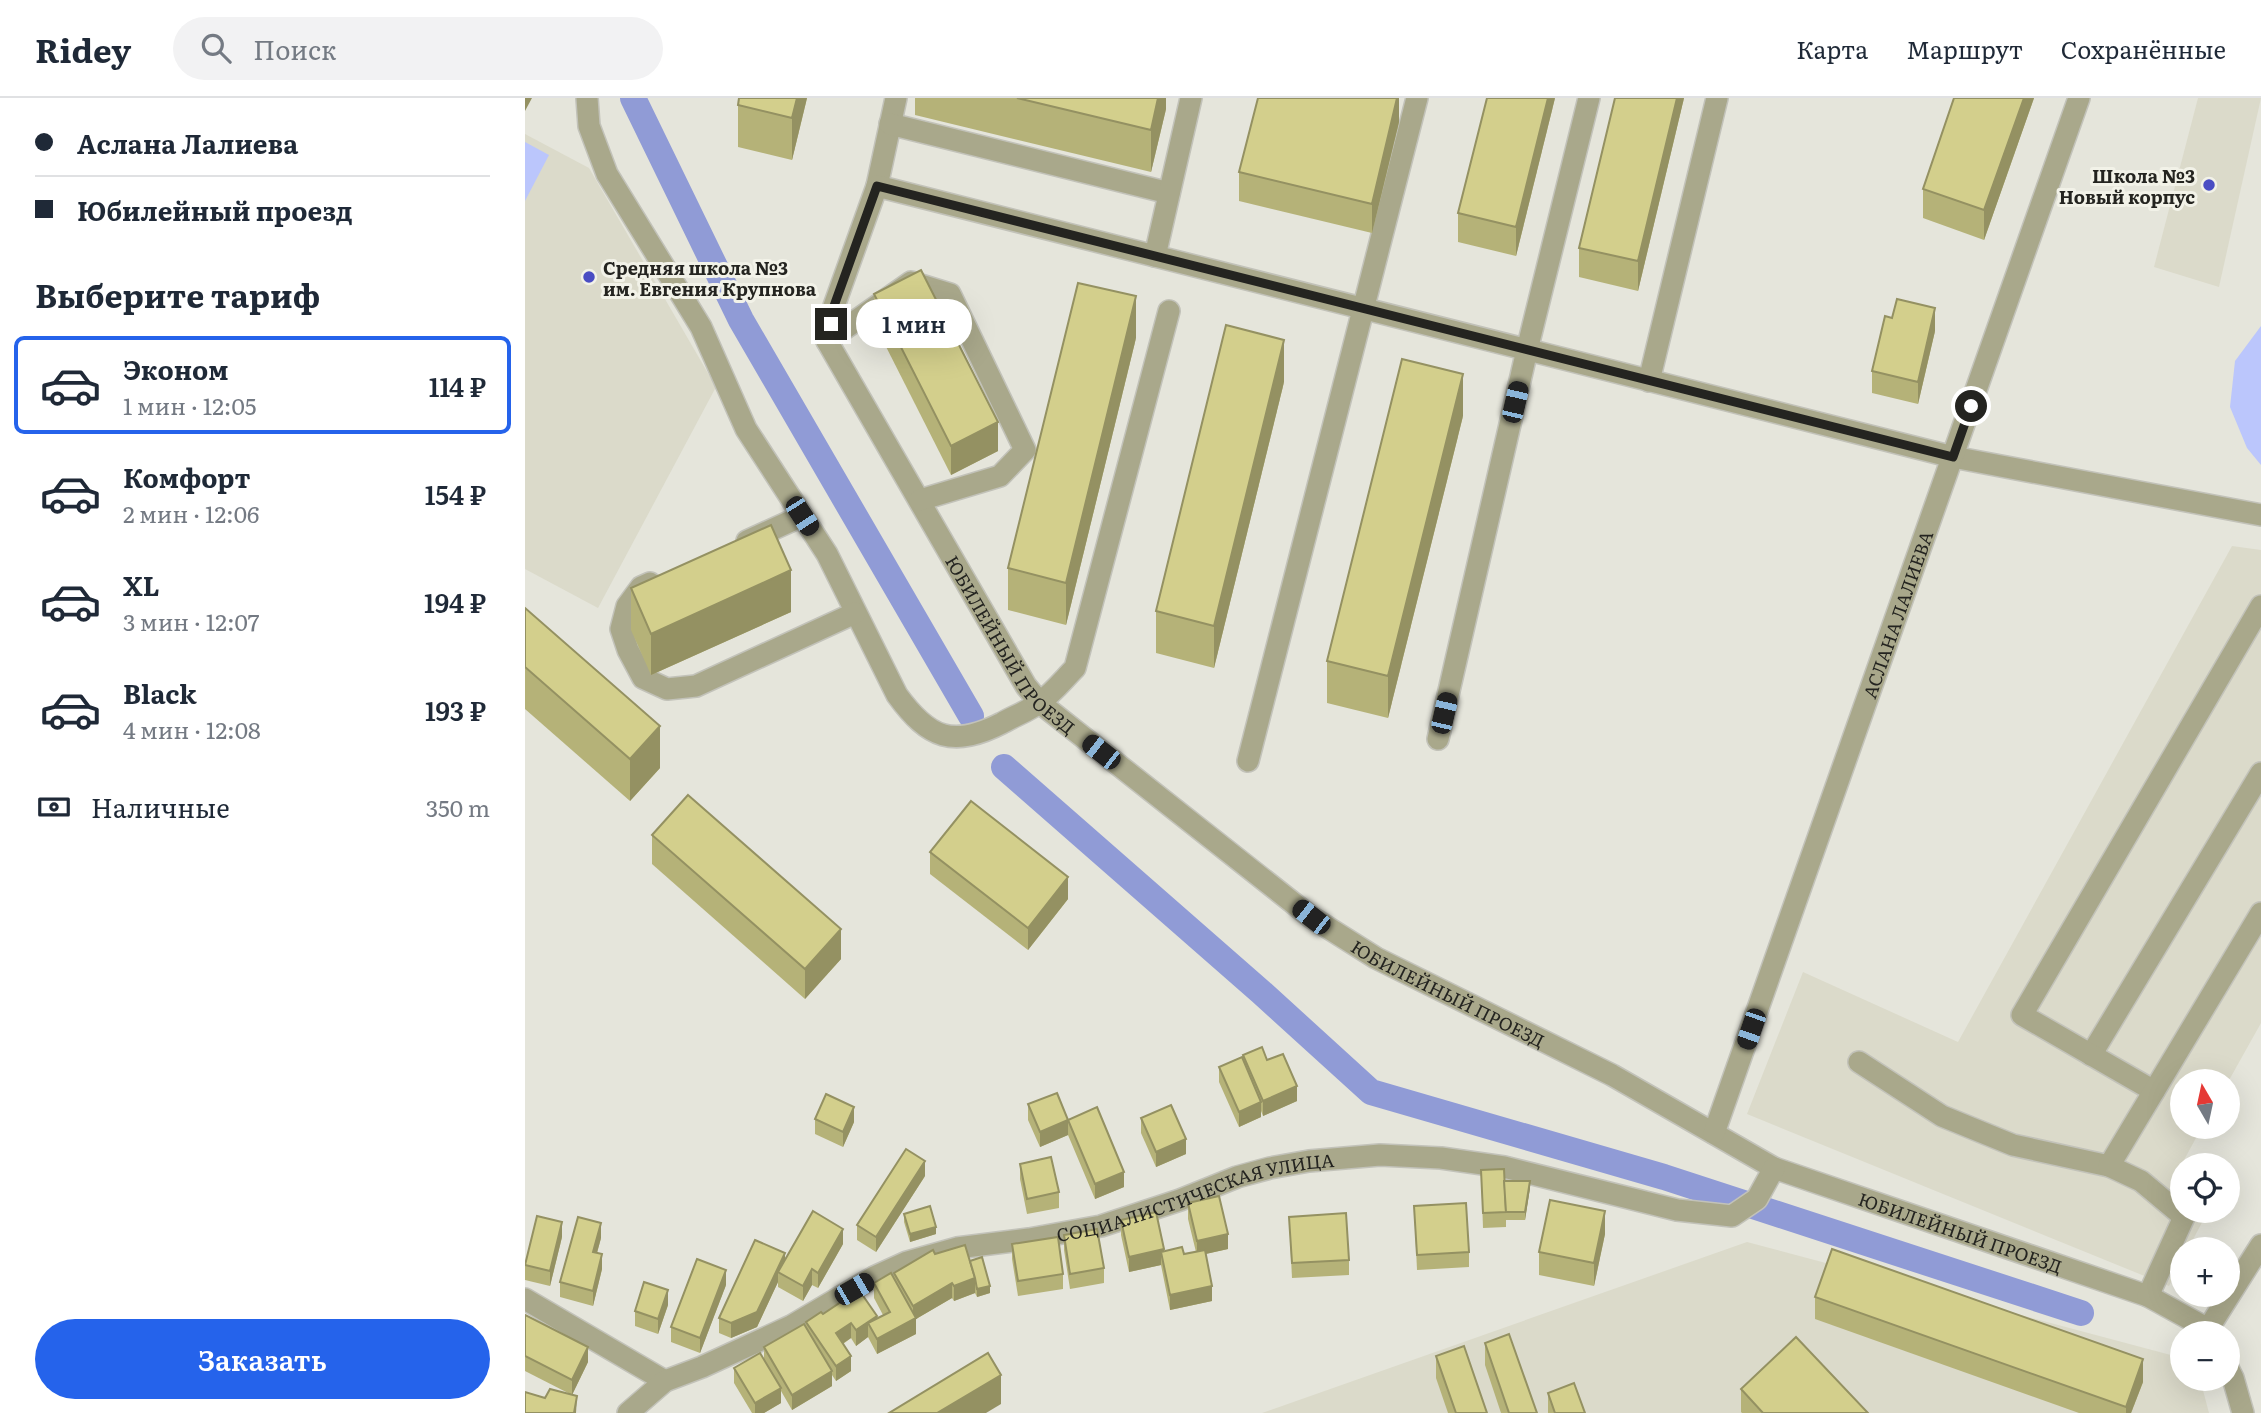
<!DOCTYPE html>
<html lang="ru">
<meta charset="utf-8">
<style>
:root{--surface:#fff;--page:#f2f2f3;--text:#1f2937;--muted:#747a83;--line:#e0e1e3;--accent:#2563eb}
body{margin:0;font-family:Literata,serif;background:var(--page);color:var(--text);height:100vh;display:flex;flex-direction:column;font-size:26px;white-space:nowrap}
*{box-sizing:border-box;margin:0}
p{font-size:23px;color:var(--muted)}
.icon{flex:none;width:38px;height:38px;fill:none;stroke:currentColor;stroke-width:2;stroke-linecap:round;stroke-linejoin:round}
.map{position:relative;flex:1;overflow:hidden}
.drawer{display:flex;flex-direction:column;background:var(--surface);width:525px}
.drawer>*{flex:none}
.top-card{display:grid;align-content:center;height:154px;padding:0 35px;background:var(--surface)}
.needle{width:46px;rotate:351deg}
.fabs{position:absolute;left:1645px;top:971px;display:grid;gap:14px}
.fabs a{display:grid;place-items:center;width:70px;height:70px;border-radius:50%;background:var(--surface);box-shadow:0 7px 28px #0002;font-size:35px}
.end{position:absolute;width:32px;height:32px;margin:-16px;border:9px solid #242420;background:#fff;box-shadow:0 0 0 4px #fff}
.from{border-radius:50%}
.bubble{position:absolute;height:49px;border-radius:24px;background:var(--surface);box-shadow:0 7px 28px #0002;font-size:23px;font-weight:600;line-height:49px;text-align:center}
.car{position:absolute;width:21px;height:42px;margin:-21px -10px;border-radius:9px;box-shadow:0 0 5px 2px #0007;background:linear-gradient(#222 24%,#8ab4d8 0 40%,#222 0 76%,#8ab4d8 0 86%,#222 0)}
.top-card b{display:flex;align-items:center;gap:24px;height:66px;font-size:26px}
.top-card b+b{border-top:2px solid var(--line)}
.top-card i{width:18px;height:18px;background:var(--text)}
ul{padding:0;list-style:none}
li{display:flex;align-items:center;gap:21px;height:98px;margin:0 14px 10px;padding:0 21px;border:4px solid transparent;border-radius:10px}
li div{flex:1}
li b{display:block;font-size:26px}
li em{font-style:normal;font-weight:600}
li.selected{border-color:var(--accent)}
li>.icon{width:63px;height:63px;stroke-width:1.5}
h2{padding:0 35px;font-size:32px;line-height:84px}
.pay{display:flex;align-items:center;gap:18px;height:77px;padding:0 35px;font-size:26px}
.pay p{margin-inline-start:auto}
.button{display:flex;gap:14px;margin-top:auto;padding:14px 35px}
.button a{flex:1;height:80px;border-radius:42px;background:var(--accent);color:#fff;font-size:28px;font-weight:600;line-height:80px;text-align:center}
header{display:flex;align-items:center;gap:42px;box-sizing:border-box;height:98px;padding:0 35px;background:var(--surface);border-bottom:2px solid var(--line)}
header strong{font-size:33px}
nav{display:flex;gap:38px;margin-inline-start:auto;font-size:24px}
.search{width:490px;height:63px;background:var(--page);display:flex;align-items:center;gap:18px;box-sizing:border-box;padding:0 24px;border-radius:38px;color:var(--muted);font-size:26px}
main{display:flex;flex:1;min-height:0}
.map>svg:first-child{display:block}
.built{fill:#dbdaca}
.green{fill:#bbc6fc}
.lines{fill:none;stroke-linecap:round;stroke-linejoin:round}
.canal{stroke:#909bd6;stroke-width:26}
.minor-casing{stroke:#c2c2b9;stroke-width:24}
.minor{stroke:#a9a88b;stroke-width:21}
.wall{fill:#b5b278}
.shaded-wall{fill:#949162}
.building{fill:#d3cf8c;stroke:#949162;stroke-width:2}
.route{stroke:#242420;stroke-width:9}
.poi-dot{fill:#4a4dc3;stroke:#f2f2e8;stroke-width:2.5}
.labels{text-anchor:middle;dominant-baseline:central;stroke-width:6;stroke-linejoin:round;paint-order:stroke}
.poi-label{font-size:18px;font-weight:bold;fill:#242420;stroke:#f2f2e8;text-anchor:end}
.street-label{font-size:18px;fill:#242420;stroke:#f2f2e8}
</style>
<header>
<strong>Ridey</strong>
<div class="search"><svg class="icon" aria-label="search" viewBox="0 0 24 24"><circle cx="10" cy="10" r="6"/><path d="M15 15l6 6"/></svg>Поиск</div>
<nav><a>Карта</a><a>Маршрут</a><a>Сохранённые</a></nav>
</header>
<main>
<section class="drawer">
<div class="top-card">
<b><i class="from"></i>Аслана Лалиева</b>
<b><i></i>Юбилейный проезд</b>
</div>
<h2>Выберите тариф</h2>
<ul>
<li class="selected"><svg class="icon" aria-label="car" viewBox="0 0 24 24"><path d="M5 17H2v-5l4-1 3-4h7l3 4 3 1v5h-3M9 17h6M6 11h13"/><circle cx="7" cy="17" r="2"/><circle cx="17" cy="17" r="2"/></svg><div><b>Эконом</b><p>1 мин · 12:05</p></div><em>114 ₽</em></li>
<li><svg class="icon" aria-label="car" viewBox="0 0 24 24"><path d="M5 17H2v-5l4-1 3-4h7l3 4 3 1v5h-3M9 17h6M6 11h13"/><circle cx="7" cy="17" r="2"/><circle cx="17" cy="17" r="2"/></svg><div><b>Комфорт</b><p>2 мин · 12:06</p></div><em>154 ₽</em></li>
<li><svg class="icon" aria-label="car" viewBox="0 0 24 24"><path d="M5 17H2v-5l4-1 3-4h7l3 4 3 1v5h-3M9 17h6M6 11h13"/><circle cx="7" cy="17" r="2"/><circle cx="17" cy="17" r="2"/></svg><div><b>XL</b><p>3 мин · 12:07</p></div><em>194 ₽</em></li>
<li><svg class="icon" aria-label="car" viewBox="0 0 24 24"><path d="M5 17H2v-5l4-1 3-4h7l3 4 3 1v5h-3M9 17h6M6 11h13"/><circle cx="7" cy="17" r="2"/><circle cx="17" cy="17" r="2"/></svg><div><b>Black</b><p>4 мин · 12:08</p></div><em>193 ₽</em></li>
</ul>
<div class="pay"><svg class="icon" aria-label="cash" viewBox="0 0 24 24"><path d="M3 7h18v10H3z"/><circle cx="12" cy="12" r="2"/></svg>Наличные<p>350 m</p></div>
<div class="button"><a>Заказать</a></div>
</section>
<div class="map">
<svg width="1736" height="1315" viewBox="0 0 1736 1315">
<rect width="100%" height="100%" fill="#e5e5db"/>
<g class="built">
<path d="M1673 0H1736L1694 189 1629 169Z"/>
<path d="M0 36 64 70 191 289 73 510 0 471Z"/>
<path d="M1707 448 1736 452V925L1703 984H1657V1029H1677L1653 1073 1657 1075V1113H1683L1663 1151 1657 1152V1163L1644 1188 1222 1016 1278 874 1433 944Z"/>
<path d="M1222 1144 1657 1260V1281H1675L1684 1315H737Z"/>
</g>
<g class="green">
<path d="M0 44 24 57 0 103Z"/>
<path d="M1736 228V367L1722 350 1705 309 1710 263Z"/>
</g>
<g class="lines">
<g class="canal">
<path d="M108 0 216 222 446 618"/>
<path d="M479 669 736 894 846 994 1139 1079 1556 1215"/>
</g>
<g class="minor-casing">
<g id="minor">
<path d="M62 0 64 28 82 76 176 229 221 331 302 456 372 597C404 641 428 650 477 625 489 618 504 613 515 604 528 595 539 581 550 570L644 213"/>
<path id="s1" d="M371 0 352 88 309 208 302 243 501 588 515 605 786 819 851 860 1087 977 1249 1070 1623 1198 1683 1231 1686 1236"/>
<path d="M365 26 644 95"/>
<path d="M352 88 1428 359 1736 417"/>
<path d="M630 158 666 0"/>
<path d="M302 243 386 184 425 196 500 352 475 378 395 402"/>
<path d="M1124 283 1192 0"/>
<path d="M222 443 277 418"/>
<path d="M125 485 116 489 102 508 96 531 103 552 118 580 142 591 171 588 330 515"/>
<path d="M913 641 1002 252 1064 0"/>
<path d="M723 663 892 0"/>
<path d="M1566 957 1736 675"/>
<path d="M1334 964 1417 1018 1488 1047 1584 1068"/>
<path d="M1629 993 1497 917 1736 508"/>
<path id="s2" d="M1189 1035 1554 0"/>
<path d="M1623 1198 1659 1119 1616 1083 1584 1068 1736 815"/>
<path d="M0 1201 140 1283"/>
<path d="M1683 1231 1736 1147"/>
<path d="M1703 1270 1708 1280 1718 1315"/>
<path id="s3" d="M103 1315 140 1283 177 1269 266 1228 349 1179 382 1164 432 1150 504 1141 576 1128 655 1102 712 1079 745 1070 784 1063 855 1057 916 1060 979 1069 1152 1112 1207 1118 1232 1101 1249 1070"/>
</g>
</g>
<use href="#minor" class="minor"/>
</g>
<g class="wall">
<path d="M214 0H282L267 62 213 49V7Z"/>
<path d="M390 0H641V11L626 74 390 17Z"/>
<path d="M874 0V24L847 135 714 103V74Z"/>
<path d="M1030 0 991 158 933 144V115Z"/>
<path d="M1090 0H1159L1113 193 1054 179V150Z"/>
<path d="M1429 0H1509L1459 142 1398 120V91Z"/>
<path d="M349 196 473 353 426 377 349 225Z"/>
<path d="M1410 233 1393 306 1347 295V273Z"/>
<path d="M611 240 541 527 483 512V470Z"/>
<path d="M759 284 689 570 631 555V513Z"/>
<path d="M938 318 863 620 802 605V563Z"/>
<path d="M106 490 266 514 126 577 106 532Z"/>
<path d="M0 510 135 670 105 703 0 611Z"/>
<path d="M127 737 316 861 280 901 127 766Z"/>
<path d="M405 754 543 801 503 852 405 776Z"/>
<path d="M718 957 742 962 772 1003 738 1018 736 1013V1019L714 1029 694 984V969L718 963Z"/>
<path d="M503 1006 543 1022 599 1089 570 1101 543 1037 515 1049 503 1022Z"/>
<path d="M616 1020 661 1056 631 1069 616 1035Z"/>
<path d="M290 1021 329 1024 318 1049 290 1036Z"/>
<path d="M495 1066 534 1094V1110L502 1116 495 1081Z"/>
<path d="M956 1072 979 1083 1005 1090 1000 1122H981V1129L958 1130Z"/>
<path d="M400 1078 351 1154 332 1142V1127Z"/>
<path d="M663 1105 703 1151 680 1156 687 1203 645 1212 636 1167 604 1174 596 1137V1122L639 1153 659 1156 671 1154 663 1121Z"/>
<path d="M889 1108 944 1154V1169L892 1172Z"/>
<path d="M379 1116 411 1136 385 1144 379 1124Z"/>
<path d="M764 1119 824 1162V1177L767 1180Z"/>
<path d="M1080 1136 1069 1188 1014 1177V1154Z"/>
<path d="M539 1137 579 1170V1185L545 1191 539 1152Z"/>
<path d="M37 1139 25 1188 0 1182V1165Z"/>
<path d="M76 1140 72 1155 77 1171 68 1208 35 1199V1184Z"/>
<path d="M318 1146 293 1190 287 1187 278 1203 253 1189V1184L232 1229 206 1240 194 1235V1220L260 1162Z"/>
<path d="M487 1146 538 1176V1191L493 1198 487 1161Z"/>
<path d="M410 1156 445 1163 465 1195 452 1199 450 1195 429 1203 427 1200 391 1221V1236L352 1256 343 1239 331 1248 326 1240 318 1246 326 1273 311 1283 307 1277V1288L267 1312 256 1293V1305L239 1315H227L209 1285V1270L239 1261V1249L281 1229V1224L298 1216 352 1221 358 1217 349 1200V1185L369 1180V1175Z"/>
<path d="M201 1187 175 1255 146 1244V1229Z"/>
<path d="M1290 1199 1618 1284 1606 1315H1554L1290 1221Z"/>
<path d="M143 1207 133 1236 110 1228V1213Z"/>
<path d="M0 1217 63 1264 47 1297 0 1273Z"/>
<path d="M960 1245 1012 1315H976L960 1267Z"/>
<path d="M911 1258 962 1315H923L911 1280Z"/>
<path d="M1216 1291 1343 1315H1217L1216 1314Z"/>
<path d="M1023 1295 1060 1315H1023Z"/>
</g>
<g class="shaded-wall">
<path d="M0 0H7L0 13Z"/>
<path d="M272 0H282L267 62V20Z"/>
<path d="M633 0H641V11L626 74V32Z"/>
<path d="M872 0H874V24L847 135V106Z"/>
<path d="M1023 0H1030L991 158V129Z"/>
<path d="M1152 0H1159L1113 193V163Z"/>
<path d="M1499 0H1509L1459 142V112Z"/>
<path d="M611 198V240L541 527V485Z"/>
<path d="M1410 210V233L1393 306V284Z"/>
<path d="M759 242V284L689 570V528Z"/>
<path d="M938 276V318L863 620V578Z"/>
<path d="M473 324V353L426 377V348Z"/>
<path d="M266 472V514L126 577V536Z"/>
<path d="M135 628V670L105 703V661Z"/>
<path d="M543 779V801L503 852V830Z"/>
<path d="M316 831V861L280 901V871Z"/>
<path d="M772 988V1003L738 1018V1003Z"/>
<path d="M736 1004V1019L714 1029V1014Z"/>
<path d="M329 1009V1024L318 1049V1034Z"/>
<path d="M543 1022V1037L515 1049V1034Z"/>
<path d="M661 1041V1056L631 1069V1054Z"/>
<path d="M400 1063V1078L351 1154V1139Z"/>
<path d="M599 1074V1089L570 1101V1086Z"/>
<path d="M1005 1083V1090L1000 1122V1114Z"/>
<path d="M1080 1113V1136L1069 1188V1165Z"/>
<path d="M37 1124V1139L25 1188V1173Z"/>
<path d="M76 1125V1140L68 1169V1154Z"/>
<path d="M411 1129V1136L385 1144V1136Z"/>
<path d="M318 1131V1146L293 1190V1175Z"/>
<path d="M703 1136V1151L672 1158V1143Z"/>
<path d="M639 1151V1166L636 1154V1167L604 1174V1159Z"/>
<path d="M260 1155V1170L253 1174V1184L232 1229 206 1240V1225Z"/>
<path d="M77 1156V1171L68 1208V1193Z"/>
<path d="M287 1171V1187L278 1203V1188Z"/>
<path d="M201 1172V1187L175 1255V1240Z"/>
<path d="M450 1180V1195L429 1203V1188Z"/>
<path d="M427 1185V1200L391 1221V1236L352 1256V1241L388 1222V1208Z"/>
<path d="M465 1188V1195L452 1199V1191Z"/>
<path d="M687 1188V1203L645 1212V1197Z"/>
<path d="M143 1192V1207L133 1236V1221Z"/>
<path d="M352 1218V1233L343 1225V1239L331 1248V1232Z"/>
<path d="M326 1225V1240L311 1250V1235Z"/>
<path d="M63 1249V1264L47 1297V1282Z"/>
<path d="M326 1258V1273L311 1283V1268Z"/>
<path d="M1618 1261V1284L1606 1315H1601V1309Z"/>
<path d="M307 1273V1288L267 1312V1297Z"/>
<path d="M476 1277V1306L461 1315H412Z"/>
<path d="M256 1290V1305L239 1315H230V1305Z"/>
<path d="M52 1298 51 1315H49Z"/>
</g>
<g class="building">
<path d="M214 0H272L267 20 213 7Z"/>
<path d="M492 0H633L626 32Z"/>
<path d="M733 0H872L847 106 714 74Z"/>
<path d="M962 0H1023L991 129 933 115Z"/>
<path d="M1090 0H1152L1113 163 1054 150Z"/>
<path d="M1429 0H1499L1459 112 1398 91Z"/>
<path d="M396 172 473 324 426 348 349 196Z"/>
<path d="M553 185 611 198 541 485 483 470Z"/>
<path d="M1372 201 1410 210 1393 284 1347 273 1360 218 1367 220Z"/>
<path d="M701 227 759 242 689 528 631 513Z"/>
<path d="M877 261 938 276 863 578 802 563Z"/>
<path d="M246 427 266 472 126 536 106 490Z"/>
<path d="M0 510 135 628 105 661 0 569Z"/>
<path d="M163 697 316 831 280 871 127 737Z"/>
<path d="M446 703 543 779 503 830 405 754Z"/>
<path d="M737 949 742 962 758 956 772 988 738 1003 718 957Z"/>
<path d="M717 959 736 1004 714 1014 694 969Z"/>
<path d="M532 995 543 1022 515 1034 503 1006Z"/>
<path d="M301 996 329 1009 318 1034 290 1021Z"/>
<path d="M646 1007 661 1041 631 1054 616 1020Z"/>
<path d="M572 1009 599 1074 570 1086 543 1022Z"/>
<path d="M381 1051 400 1063 351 1139 332 1127Z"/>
<path d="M526 1059 534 1094 502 1101 495 1066Z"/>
<path d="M979 1071 981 1114 958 1115 956 1072Z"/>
<path d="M979 1083H1005L1000 1114H981Z"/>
<path d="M694 1098 703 1136 672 1143 663 1105Z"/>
<path d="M1025 1102 1080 1113 1069 1165 1014 1154Z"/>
<path d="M941 1105 944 1154 892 1157 889 1108Z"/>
<path d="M405 1108 411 1129 385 1136 379 1116Z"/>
<path d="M288 1113 318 1131 293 1175 287 1171 278 1188 253 1174Z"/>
<path d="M631 1114 639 1151 604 1159 596 1122Z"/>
<path d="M821 1115 824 1162 767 1165 764 1119Z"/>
<path d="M12 1118 37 1124 25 1173 0 1167Z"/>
<path d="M53 1119 76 1125 68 1154 77 1156 68 1193 35 1184Z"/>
<path d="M572 1131 579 1170 545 1176 539 1137Z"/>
<path d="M533 1139 538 1176 493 1183 487 1146Z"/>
<path d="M230 1142 260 1155 232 1214 206 1225 194 1220Z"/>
<path d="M440 1147 450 1180 429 1188 427 1185 388 1208 369 1175 408 1152 410 1156Z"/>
<path d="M657 1149 659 1156 680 1152 687 1188 645 1197 636 1154Z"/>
<path d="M1307 1151 1618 1261 1601 1309 1290 1199Z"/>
<path d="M457 1159 465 1188 452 1191 450 1180 445 1163Z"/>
<path d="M172 1161 201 1172 175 1240 146 1229Z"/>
<path d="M366 1175 391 1220 352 1241 343 1225 365 1214 349 1185Z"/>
<path d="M119 1184 143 1192 133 1221 110 1213Z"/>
<path d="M334 1192 352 1218 331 1232 326 1225 311 1235 326 1258 311 1268 281 1224 296 1214 298 1216Z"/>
<path d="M0 1217 63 1249 47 1282 0 1258Z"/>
<path d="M279 1226 307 1273 267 1297 239 1249Z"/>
<path d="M984 1236 1012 1315H984L960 1245Z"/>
<path d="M1271 1239 1343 1315H1238L1216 1291Z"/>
<path d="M939 1248 962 1315H931L911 1258Z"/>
<path d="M235 1255 256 1290 230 1305 209 1270Z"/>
<path d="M463 1255 476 1277 412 1315H364Z"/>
<path d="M1049 1285 1060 1315H1030L1023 1295Z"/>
<path d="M25 1291 52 1298 49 1315H0V1294L20 1300Z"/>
</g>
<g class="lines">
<path class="route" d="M306 226 309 208 352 88 1428 359 1446 308"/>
</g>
<g class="poi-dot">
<circle cx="1684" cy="87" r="7"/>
<circle cx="64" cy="179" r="7"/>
</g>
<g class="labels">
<g class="poi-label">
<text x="1670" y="77">Школа №3<tspan x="1670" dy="21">Новый корпус</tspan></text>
<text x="78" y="169" text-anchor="start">Средняя школа №3<tspan x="78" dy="21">им. Евгения Крупнова</tspan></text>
</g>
<g class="street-label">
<text stroke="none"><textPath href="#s2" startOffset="550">АСЛАНА ЛАЛИЕВА</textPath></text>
<text stroke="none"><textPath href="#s1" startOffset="609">ЮБИЛЕЙНЫЙ ПРОЕЗД</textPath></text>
<text stroke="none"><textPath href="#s1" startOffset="1176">ЮБИЛЕЙНЫЙ ПРОЕЗД</textPath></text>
<text stroke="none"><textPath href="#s3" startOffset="616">СОЦИАЛИСТИЧЕСКАЯ УЛИЦА</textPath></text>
<text stroke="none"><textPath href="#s1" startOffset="1743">ЮБИЛЕЙНЫЙ ПРОЕЗД</textPath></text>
</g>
</g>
</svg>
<div class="fabs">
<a><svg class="needle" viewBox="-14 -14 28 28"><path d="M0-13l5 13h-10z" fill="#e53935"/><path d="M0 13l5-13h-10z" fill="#747a83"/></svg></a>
<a><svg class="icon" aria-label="locate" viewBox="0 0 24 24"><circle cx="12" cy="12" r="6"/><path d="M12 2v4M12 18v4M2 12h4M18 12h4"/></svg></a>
<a>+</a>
<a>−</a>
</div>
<i class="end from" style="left:1446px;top:308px"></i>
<i class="end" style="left:306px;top:226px"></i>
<div class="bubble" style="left:331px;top:201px;width:116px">1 мин</div>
<i class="car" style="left:990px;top:304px;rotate:13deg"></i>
<i class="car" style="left:277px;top:418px;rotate:147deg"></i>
<i class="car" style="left:919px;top:615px;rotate:13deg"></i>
<i class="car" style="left:576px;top:654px;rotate:308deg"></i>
<i class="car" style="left:786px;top:819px;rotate:308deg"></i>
<i class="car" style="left:1226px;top:931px;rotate:199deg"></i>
<i class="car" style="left:329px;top:1191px;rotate:60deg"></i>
</div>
</main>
